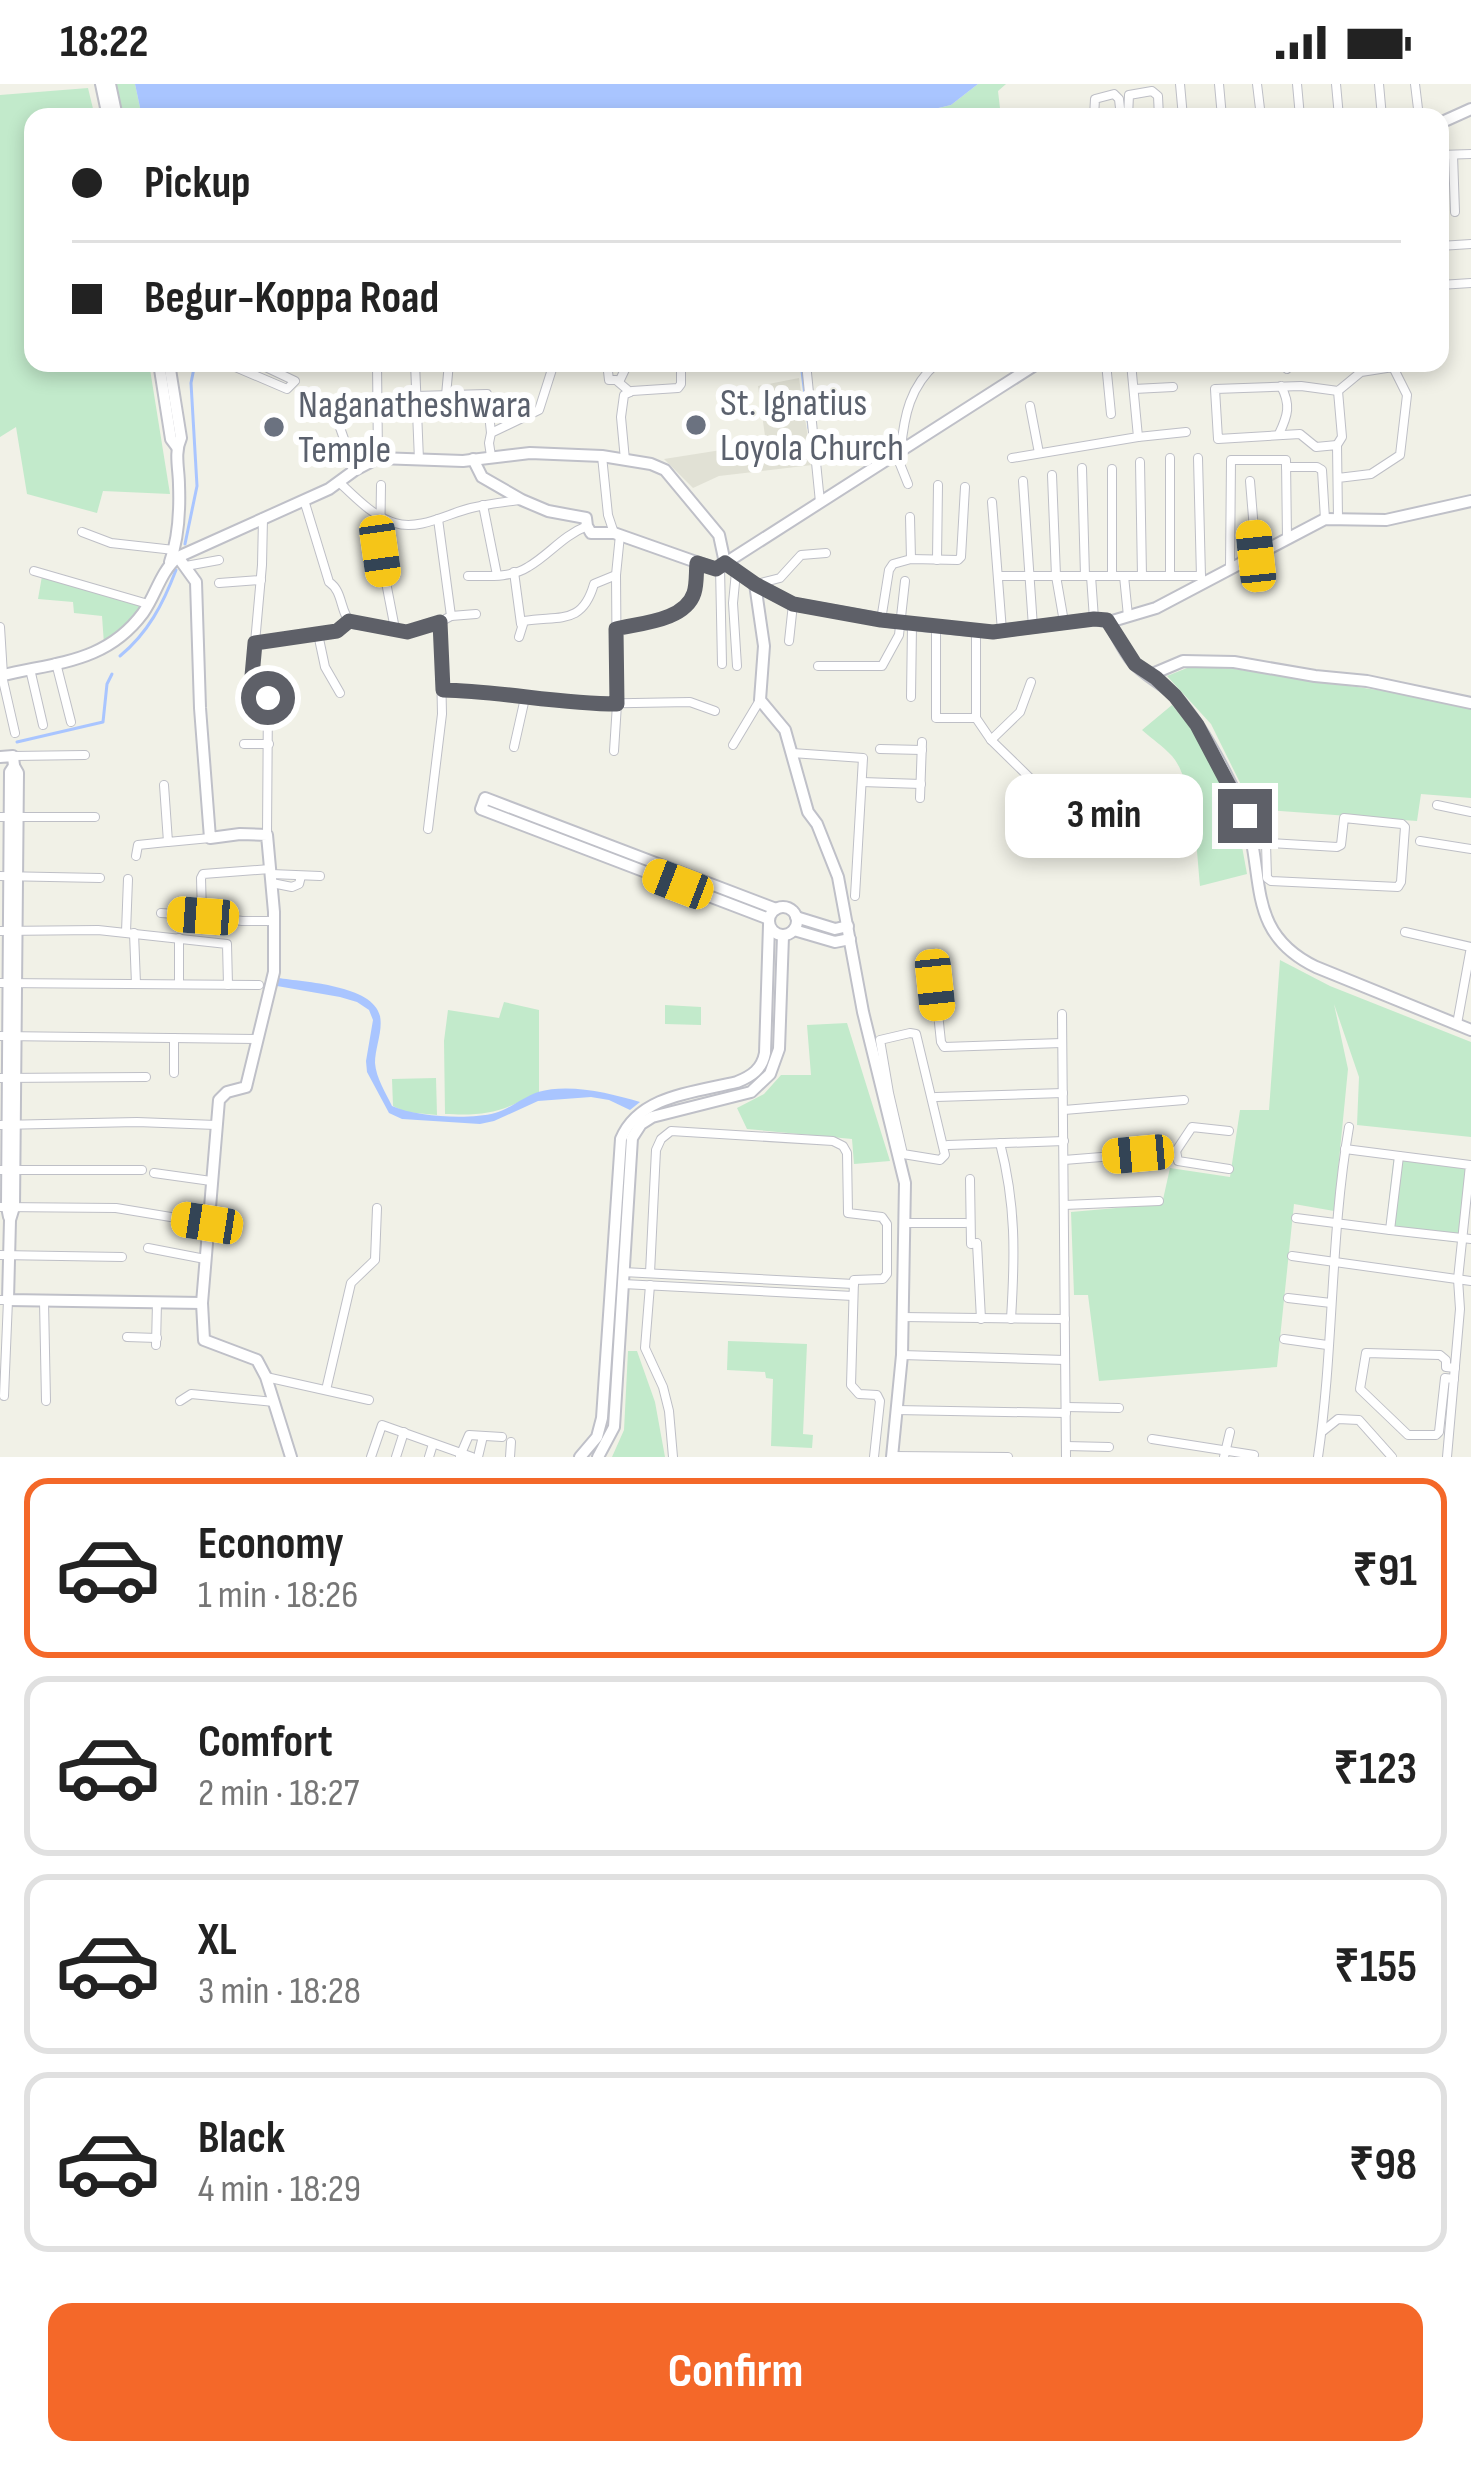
<!DOCTYPE html>
<meta charset="utf-8">
<style>
:root{--surface:#fff;--page:#f2f2f2;--text:#222;--muted:#767676;--line:#e0e0e0;--accent:#f46829}
body{margin:0;font-family:"Sofia Sans Condensed",sans-serif;background:var(--page);color:var(--text);height:100vh;display:flex;flex-direction:column;font-size:45px;white-space:nowrap}
*{box-sizing:border-box;margin:0}
p{font-size:39px;color:var(--muted)}
.icon{flex:none;width:66px;height:66px;fill:none;stroke:currentColor;stroke-width:2;stroke-linecap:round;stroke-linejoin:round}
.map{position:relative;height:1373px;overflow:hidden}
.sheet{display:flex;flex-direction:column;background:var(--surface);flex:1}
.sheet>*{flex:none}
.hud{position:absolute;left:24px;top:24px;width:1425px;height:264px;border-radius:24px;box-shadow:0 6px 18px #0003;display:grid;align-content:center;height:264px;padding:0 48px;background:var(--surface)}
.end{position:absolute;width:54px;height:54px;margin:-27px;border:15px solid #5e6068;background:#fff;box-shadow:0 0 0 6px #fff}
.from{border-radius:50%}
.bubble{position:absolute;height:84px;border-radius:24px;background:var(--surface);box-shadow:0 6px 18px #0003;font-size:39px;font-weight:700;line-height:84px;text-align:center}
.car{position:absolute;width:36px;height:72px;margin:-36px -18px;border-radius:15px;box-shadow:0 0 9px 3px #0007;background:linear-gradient(#f5c518 24%,#345 0 40%,#f5c518 0 76%,#345 0 86%,#f5c518 0)}
.hud b{display:flex;align-items:center;gap:42px;height:114px;font-size:45px}
.hud b+b{border-top:3px solid var(--line)}
.hud i{width:30px;height:30px;background:var(--text)}
ul{padding:21px 0 0;list-style:none}
li{display:flex;align-items:center;gap:36px;height:180px;margin:0 24px 18px;padding:0 24px;border:6px solid var(--line);border-radius:24px}
li div{flex:1}
li b{display:block;font-size:45px}
li em{font-style:normal;font-weight:700}
li.on{border-color:var(--accent)}
li>.icon{width:108px;height:108px;stroke-width:1.5}
.cta{display:flex;gap:24px;margin-top:auto;padding:24px 48px}
.cta a{flex:1;height:138px;border-radius:24px;background:var(--accent);color:#fff;font-size:48px;font-weight:700;line-height:138px;text-align:center}
.status{display:flex;justify-content:space-between;align-items:center;height:84px;padding:0 60px;background:var(--surface);direction:ltr}
.status svg{height:33px;fill:currentColor}
.map>svg:first-child{display:block}
.education{fill:#e1e1d5}
.green{fill:#c2eacb}
.water{fill:#a9c5ff}
.lines{fill:none;stroke-linecap:round;stroke-linejoin:round}
.stream{stroke:#a9c5ff;stroke-width:3}
.street-casing{stroke:#bebfc6;stroke-width:10}
.secondary-casing{stroke:#bfc0c8;stroke-width:14}
.street{stroke:#fff;stroke-width:8}
.secondary{stroke:#fff;stroke-width:10}
.route{stroke:#5e6068;stroke-width:15}
.worship-dot{fill:#6b7280;stroke:#fff;stroke-width:4.5}
.labels{text-anchor:middle;dominant-baseline:central;stroke-width:12;stroke-linejoin:round;paint-order:stroke}
.worship-label{font-size:39px;fill:#5b616d;stroke:#fff;text-anchor:start}
</style>
<div class="status"><b>18:22</b><svg viewBox="0 0 49 12"><path d="M0 12V9h3v3zM5 12V6h3v6zM10 12V3h3v9zM15 12V0h3v12zM26 1h20v11H26zM47 4h2v5h-2z"/></svg></div>
<div class="map">
<svg width="1471" height="1373" viewBox="0 0 1471 1373">
<rect width="100%" height="100%" fill="#f1f1e7"/>
<path class="education" d="M799 294 812 381 719 392 693 404 664 375 766 359 758 302Z"/>
<g class="green">
<path d="M115 0H135L142 33H122Z"/>
<path d="M978 0H1006L998 7 1001 33H901L951 21Z"/>
<path d="M88 4 95 33H33V279H149L170 410 103 407 97 429 27 410 16 343 0 353V11Z"/>
<path d="M42 492 143 521 129 538 104 560 102 532 74 529 73 518 38 515Z"/>
<path d="M1192 582 1234 585 1398 609 1471 625V714L1421 710 1417 737 1253 725 1211 640 1167 592Z"/>
<path d="M1172 621 1193 647 1235 724 1247 790 1200 802C1197 769 1194 697 1172 672 1163 662 1152 655 1142 646Z"/>
<path d="M1280 876 1330 902 1471 958V1053L1357 1041 1359 993 1334 920 1348 985 1334 1127 1294 1120 1277 1283 1099 1297 1088 1211H1074L1071 1128 1162 1120 1170 1084 1230 1093 1240 1026H1269Z"/>
<path d="M504 918 539 926V1008C501 1028 488 1032 445 1030L444 957 448 926 499 934Z"/>
<path d="M665 921 701 923V941L665 940Z"/>
<path d="M847 939 890 1077 854 1080 852 1055 747 1045 737 1024 764 1010 781 991H811L807 941Z"/>
<path d="M436 994 437 1031 405 1028 393 1022 392 995Z"/>
<path d="M1394 1070 1471 1079 1464 1159 1385 1150Z"/>
<path d="M728 1257 807 1260 803 1350 813 1351 812 1364 771 1362 773 1295 766 1294 765 1288 727 1286Z"/>
<path d="M628 1267H637L655 1318 665 1373H612L624 1346Z"/>
</g>
<g class="water">
<path d="M135 0H978L951 21 901 33H142Z"/>
<path d="M278 894C304 898 373 901 380 932 383 947 375 964 375 979 376 994 386 1009 392 1022 417 1033 469 1036 495 1029 510 1025 523 1013 538 1008 569 999 610 1009 640 1018L630 1026 609 1016 591 1013 538 1017 494 1037 480 1040 402 1035 389 1029 367 988 366 977 373 936 369 926 357 918 340 913 277 902Z"/>
</g>
<g class="lines">
<g class="stream">
<path d="M801 279 809 344"/>
<path d="M185 460 197 402 191 299 195 279"/>
<path d="M120 572C148 549 163 520 176 486"/>
<path d="M17 658 103 638 107 600 112 590"/>
</g>
<g class="street-casing">
<g id="street">
<path d="M1180 0 1183 33"/>
<path d="M1219 0 1222 33"/>
<path d="M1257 0 1261 33"/>
<path d="M1297 0 1300 33"/>
<path d="M1336 0 1339 33"/>
<path d="M1379 0 1382 33"/>
<path d="M1415 0 1419 33"/>
<path d="M1004 29V33"/>
<path d="M1094 33 1095 15 1114 10 1119 15 1121 33"/>
<path d="M1128 33 1129 11 1152 7 1158 12 1159 33"/>
<path d="M1440 71 1471 70"/>
<path d="M1453 71 1455 128"/>
<path d="M1440 162 1471 160"/>
<path d="M1440 201 1471 199"/>
<path d="M226 279 287 305 295 297 257 279"/>
<path d="M377 279 378 374"/>
<path d="M415 279 419 376"/>
<path d="M607 279 609 296H616L630 308"/>
<path d="M806 279 820 418"/>
<path d="M1106 279 1111 330"/>
<path d="M1284 279 1287 285"/>
<path d="M619 298 628 279"/>
<path d="M1134 305 1173 303"/>
<path d="M446 311 449 279"/>
<path d="M416 312 487 310 491 349"/>
<path d="M1030 322 1039 369"/>
<path d="M338 338 355 386"/>
<path d="M1279 350C1288 331 1291 321 1281 302"/>
<path d="M1138 353 1186 348"/>
<path d="M1337 361 1342 353 1338 307"/>
<path d="M901 365C904 332 910 302 937 279"/>
<path d="M896 370 908 400"/>
<path d="M491 372 489 359 491 349 539 326 554 279"/>
<path d="M602 372 608 431 614 449"/>
<path d="M1012 374 1138 353 1131 279"/>
<path d="M1198 374 1201 493"/>
<path d="M625 376 621 333 624 311 632 307 678 304 681 300V279"/>
<path d="M1140 378 1142 492"/>
<path d="M1286 383H1317L1322 386 1325 435"/>
<path d="M1082 384 1085 492"/>
<path d="M1112 385V492"/>
<path d="M1052 391 1056 492 1064 538"/>
<path d="M1338 394 1371 390 1400 371 1407 311 1393 283 1361 288 1338 307 1301 302 1215 305 1218 355 1300 350 1316 363 1337 361 1338 434"/>
<path d="M1023 397 1033 543"/>
<path d="M1250 397 1256 470"/>
<path d="M340 399C356 414 374 433 395 439 419 447 449 429 471 424 487 420 504 418 520 416"/>
<path d="M381 401 380 467 395 545"/>
<path d="M304 416 329 498C344 508 339 528 352 540L407 547 440 538"/>
<path d="M992 418 1002 547"/>
<path d="M483 421 497 491"/>
<path d="M910 433 911 475"/>
<path d="M263 434 262 481 252 592 263 598 268 613 267 751"/>
<path d="M82 448 111 459 174 466"/>
<path d="M937 476 938 401"/>
<path d="M186 482 219 476"/>
<path d="M720 483 722 580"/>
<path d="M1230 484 1231 376H1286L1287 455"/>
<path d="M34 487 148 520"/>
<path d="M514 488 521 540"/>
<path d="M736 488 733 519 737 582"/>
<path d="M468 492C487 492 511 494 528 483 549 471 562 452 587 442"/>
<path d="M999 492H1201"/>
<path d="M1091 492 1094 535"/>
<path d="M1124 492 1128 532"/>
<path d="M1170 492V374"/>
<path d="M219 499 261 496"/>
<path d="M757 500 780 494 801 471 826 469"/>
<path d="M451 532 476 530"/>
<path d="M881 536 889 486 893 480 911 475 958 476 961 473 965 403"/>
<path d="M0 543 3 591"/>
<path d="M936 544V634H976"/>
<path d="M616 545C641 539 684 537 694 509 697 500 696 489 697 479"/>
<path d="M976 548V634L991 656 1032 696"/>
<path d="M318 550 325 583 340 609"/>
<path d="M519 553 524 537C559 531 582 542 594 500L616 491 620 451"/>
<path d="M789 557 793 520"/>
<path d="M255 559 337 547 349 537"/>
<path d="M56 579 71 638"/>
<path d="M818 582H882L899 551 905 497"/>
<path d="M30 585 43 641"/>
<path d="M2 592 15 649"/>
<path d="M443 606 468 607 579 620 690 618 715 627"/>
<path d="M911 613 912 541"/>
<path d="M991 656 1020 628 1031 598"/>
<path d="M244 660H269"/>
<path d="M733 661 760 616"/>
<path d="M514 663 525 614"/>
<path d="M880 665 922 666"/>
<path d="M614 667 617 620 616 491"/>
<path d="M792 669 863 674 855 812"/>
<path d="M13 672 85 671"/>
<path d="M862 698 921 700"/>
<path d="M164 701 168 758 210 754"/>
<path d="M920 714 922 658"/>
<path d="M1437 721 1471 728"/>
<path d="M0 733H95"/>
<path d="M428 745 442 630 440 538 451 532 438 435"/>
<path d="M1420 757 1471 765"/>
<path d="M1252 758 1337 763 1341 761 1344 734 1402 740 1405 743 1401 798 1398 803 1271 797 1267 794 1266 759"/>
<path d="M136 772 138 761 167 758"/>
<path d="M270 785 203 790 201 794 202 831 242 837H274"/>
<path d="M271 790 320 792"/>
<path d="M0 792 100 794"/>
<path d="M272 799 292 803 299 800 301 792"/>
<path d="M161 829 203 832"/>
<path d="M0 847 98 846 227 860 228 901"/>
<path d="M126 848 128 795"/>
<path d="M1405 848 1471 863 1457 940"/>
<path d="M134 849 136 900"/>
<path d="M179 854V900"/>
<path d="M0 899 259 901"/>
<path d="M935 901 941 958 944 963 1062 959"/>
<path d="M1062 930 1066 1373"/>
<path d="M0 952 257 955"/>
<path d="M174 989V954"/>
<path d="M0 994 146 993"/>
<path d="M883 1010 889 1009 880 956 910 949 916 950 945 1071 940 1076 903 1070 889 1009"/>
<path d="M936 1013 1063 1009"/>
<path d="M1064 1026 1184 1016"/>
<path d="M0 1041 137 1038 216 1041"/>
<path d="M1000 1059C1016 1121 1015 1171 1011 1235"/>
<path d="M948 1061 1064 1057"/>
<path d="M1345 1065 1470 1081 1458 1195 1460 1225 1447 1373"/>
<path d="M1176 1067 1192 1043 1229 1047"/>
<path d="M1399 1072 1390 1146 1471 1155"/>
<path d="M1064 1076 1176 1067 1178 1077 1229 1085"/>
<path d="M0 1086H142"/>
<path d="M154 1089 211 1097"/>
<path d="M970 1095 971 1160 977 1159 981 1235"/>
<path d="M1064 1121 1159 1117"/>
<path d="M0 1123 116 1124 207 1139"/>
<path d="M1296 1134 1390 1146"/>
<path d="M905 1139H965"/>
<path d="M148 1164 205 1175"/>
<path d="M0 1171 122 1173"/>
<path d="M1292 1172 1471 1197"/>
<path d="M623 1188 854 1200"/>
<path d="M650 1189 656 1066 661 1055 671 1047 833 1057 843 1062 847 1069 848 1129 882 1133 887 1140V1190L883 1195 854 1196 851 1301 859 1310 877 1311 880 1317 874 1373"/>
<path d="M623 1200 853 1212"/>
<path d="M650 1201 645 1264 663 1303 669 1327 673 1373"/>
<path d="M1288 1214 1331 1219"/>
<path d="M0 1216H8L4 1312"/>
<path d="M44 1217 46 1317"/>
<path d="M902 1233 1065 1235"/>
<path d="M127 1253 157 1254"/>
<path d="M1284 1255 1327 1261"/>
<path d="M156 1261 157 1218"/>
<path d="M902 1271 1065 1276"/>
<path d="M266 1293 369 1316"/>
<path d="M1454 1295 1445 1294 1439 1348 1436 1351H1408L1360 1305 1366 1269 1440 1271 1446 1276V1283L1455 1284"/>
<path d="M326 1306 351 1199 375 1176 377 1124"/>
<path d="M180 1317 191 1310 274 1318"/>
<path d="M1066 1323 1119 1324"/>
<path d="M896 1326 1066 1329"/>
<path d="M1323 1347 1338 1335 1359 1336 1392 1373"/>
<path d="M1152 1355 1254 1371"/>
<path d="M1066 1362 1109 1363"/>
<path d="M460 1372 469 1351 502 1353"/>
<path d="M892 1372 1008 1373"/>
<path d="M371 1373 382 1341 472 1373"/>
<path d="M396 1373 404 1348"/>
<path d="M429 1373 433 1360"/>
<path d="M478 1373 483 1352"/>
<path d="M510 1373 511 1358"/>
<path d="M1224 1373 1230 1348"/>
<path d="M1318 1373C1334 1264 1330 1152 1349 1043"/>
</g>
</g>
<g class="secondary-casing">
<g id="secondary">
<path d="M101 0 108 33"/>
<path d="M110 0 117 33"/>
<path d="M1440 39 1471 25"/>
<path d="M159 279 171 355 177 363"/>
<path d="M169 279 181 354C174 369 179 385 179 401 180 427 179 453 170 478"/>
<path d="M473 375 482 393 522 416 548 427 586 434 587 442 591 449H614L716 485 1038 279"/>
<path d="M178 473 196 498 200 624 210 754 240 750 267 751 274 828V888L246 1003 227 1008 219 1016 202 1219 204 1256 257 1276 266 1293 291 1373"/>
<path d="M725 479 755 500 793 520 900 539 993 548 1094 535 1109 538C1117 551 1123 567 1133 578 1144 592 1163 599 1176 613 1204 644 1225 686 1242 724 1268 786 1241 847 1316 883L1471 946"/>
<path d="M755 500 764 562 760 616 785 646 808 728 817 740 838 793 863 928 905 1099 902 1271 892 1373"/>
<path d="M1109 538 1156 524 1325 435 1386 436 1471 417"/>
<path d="M1150 591 1183 577 1234 578 1315 592 1367 597 1471 619"/>
<path d="M0 592C56 578 106 579 143 529 156 511 160 488 178 473L329 405 355 386 378 374 463 377 530 369 602 372 651 380 665 386 719 451 725 479"/>
<path d="M0 673 13 672 14 682 18 689 14 1123 10 1136 8 1216 202 1219"/>
<circle cx="783" cy="837" r="14"/>
<path d="M796 833 835 845 848 842"/>
<path d="M769 835 481 725 485 714 776 825"/>
<path d="M794 846 835 858 850 855"/>
<path d="M9 1133 7 1123 10 688 14 682"/>
<path d="M580 1373 597 1353 602 1334 621 1055C639 1011 696 1008 737 998 752 992 762 985 765 969L769 841"/>
<path d="M598 1373 614 1343 632 1054 641 1040 652 1033 751 1008 770 990 779 965 783 852"/>
</g>
</g>
<use href="#street" class="street"/>
<use href="#secondary" class="secondary"/>
</g>
<g class="lines">
<path class="route" d="M268 614 263 598 252 592 255 559 337 547 349 537 407 548 440 538 443 606C501 607 559 620 617 620L616 545C640 539 685 537 694 509 697 500 696 488 697 479L716 485 725 479 755 500 793 520 881 536 993 548 1094 535 1107 536 1135 580 1156 594 1175 612 1197 641 1245 732"/>
</g>
<g class="worship-dot">
<circle cx="696" cy="341" r="12"/>
<circle cx="274" cy="343" r="12"/>
</g>
<g class="labels">
<g class="worship-label">
<text x="720" y="319">St. Ignatius<tspan x="720" dy="45">Loyola Church</tspan></text>
<text x="298" y="321">Naganatheshwara<tspan x="298" dy="45">Temple</tspan></text>
</g>
</g>
</svg>
<i class="end from" style="left:268px;top:614px"></i>
<i class="end" style="left:1245px;top:732px"></i>
<div class="bubble" style="left:1005px;top:690px;width:198px">3 min</div>
<i class="car" style="left:380px;top:467px;rotate:172deg"></i>
<i class="car" style="left:1256px;top:472px;rotate:354deg"></i>
<i class="car" style="left:678px;top:800px;rotate:291deg"></i>
<i class="car" style="left:203px;top:832px;rotate:274deg"></i>
<i class="car" style="left:935px;top:901px;rotate:174deg"></i>
<i class="car" style="left:1138px;top:1070px;rotate:265deg"></i>
<i class="car" style="left:207px;top:1139px;rotate:279deg"></i>
<div class="hud">
<b><i class="from"></i>Pickup</b>
<b><i></i>Begur-Koppa Road</b>
</div>
</div>
<section class="sheet">
<ul>
<li class="on"><svg class="icon" aria-label="car" viewBox="0 0 24 24"><path d="M5 17H2v-5l4-1 3-4h7l3 4 3 1v5h-3M9 17h6M6 11h13"/><circle cx="7" cy="17" r="2"/><circle cx="17" cy="17" r="2"/></svg><div><b>Economy</b><p>1 min · 18:26</p></div><em>₹91</em></li>
<li><svg class="icon" aria-label="car" viewBox="0 0 24 24"><path d="M5 17H2v-5l4-1 3-4h7l3 4 3 1v5h-3M9 17h6M6 11h13"/><circle cx="7" cy="17" r="2"/><circle cx="17" cy="17" r="2"/></svg><div><b>Comfort</b><p>2 min · 18:27</p></div><em>₹123</em></li>
<li><svg class="icon" aria-label="car" viewBox="0 0 24 24"><path d="M5 17H2v-5l4-1 3-4h7l3 4 3 1v5h-3M9 17h6M6 11h13"/><circle cx="7" cy="17" r="2"/><circle cx="17" cy="17" r="2"/></svg><div><b>XL</b><p>3 min · 18:28</p></div><em>₹155</em></li>
<li><svg class="icon" aria-label="car" viewBox="0 0 24 24"><path d="M5 17H2v-5l4-1 3-4h7l3 4 3 1v5h-3M9 17h6M6 11h13"/><circle cx="7" cy="17" r="2"/><circle cx="17" cy="17" r="2"/></svg><div><b>Black</b><p>4 min · 18:29</p></div><em>₹98</em></li>
</ul>
<div class="cta"><a>Confirm</a></div>
</section>
